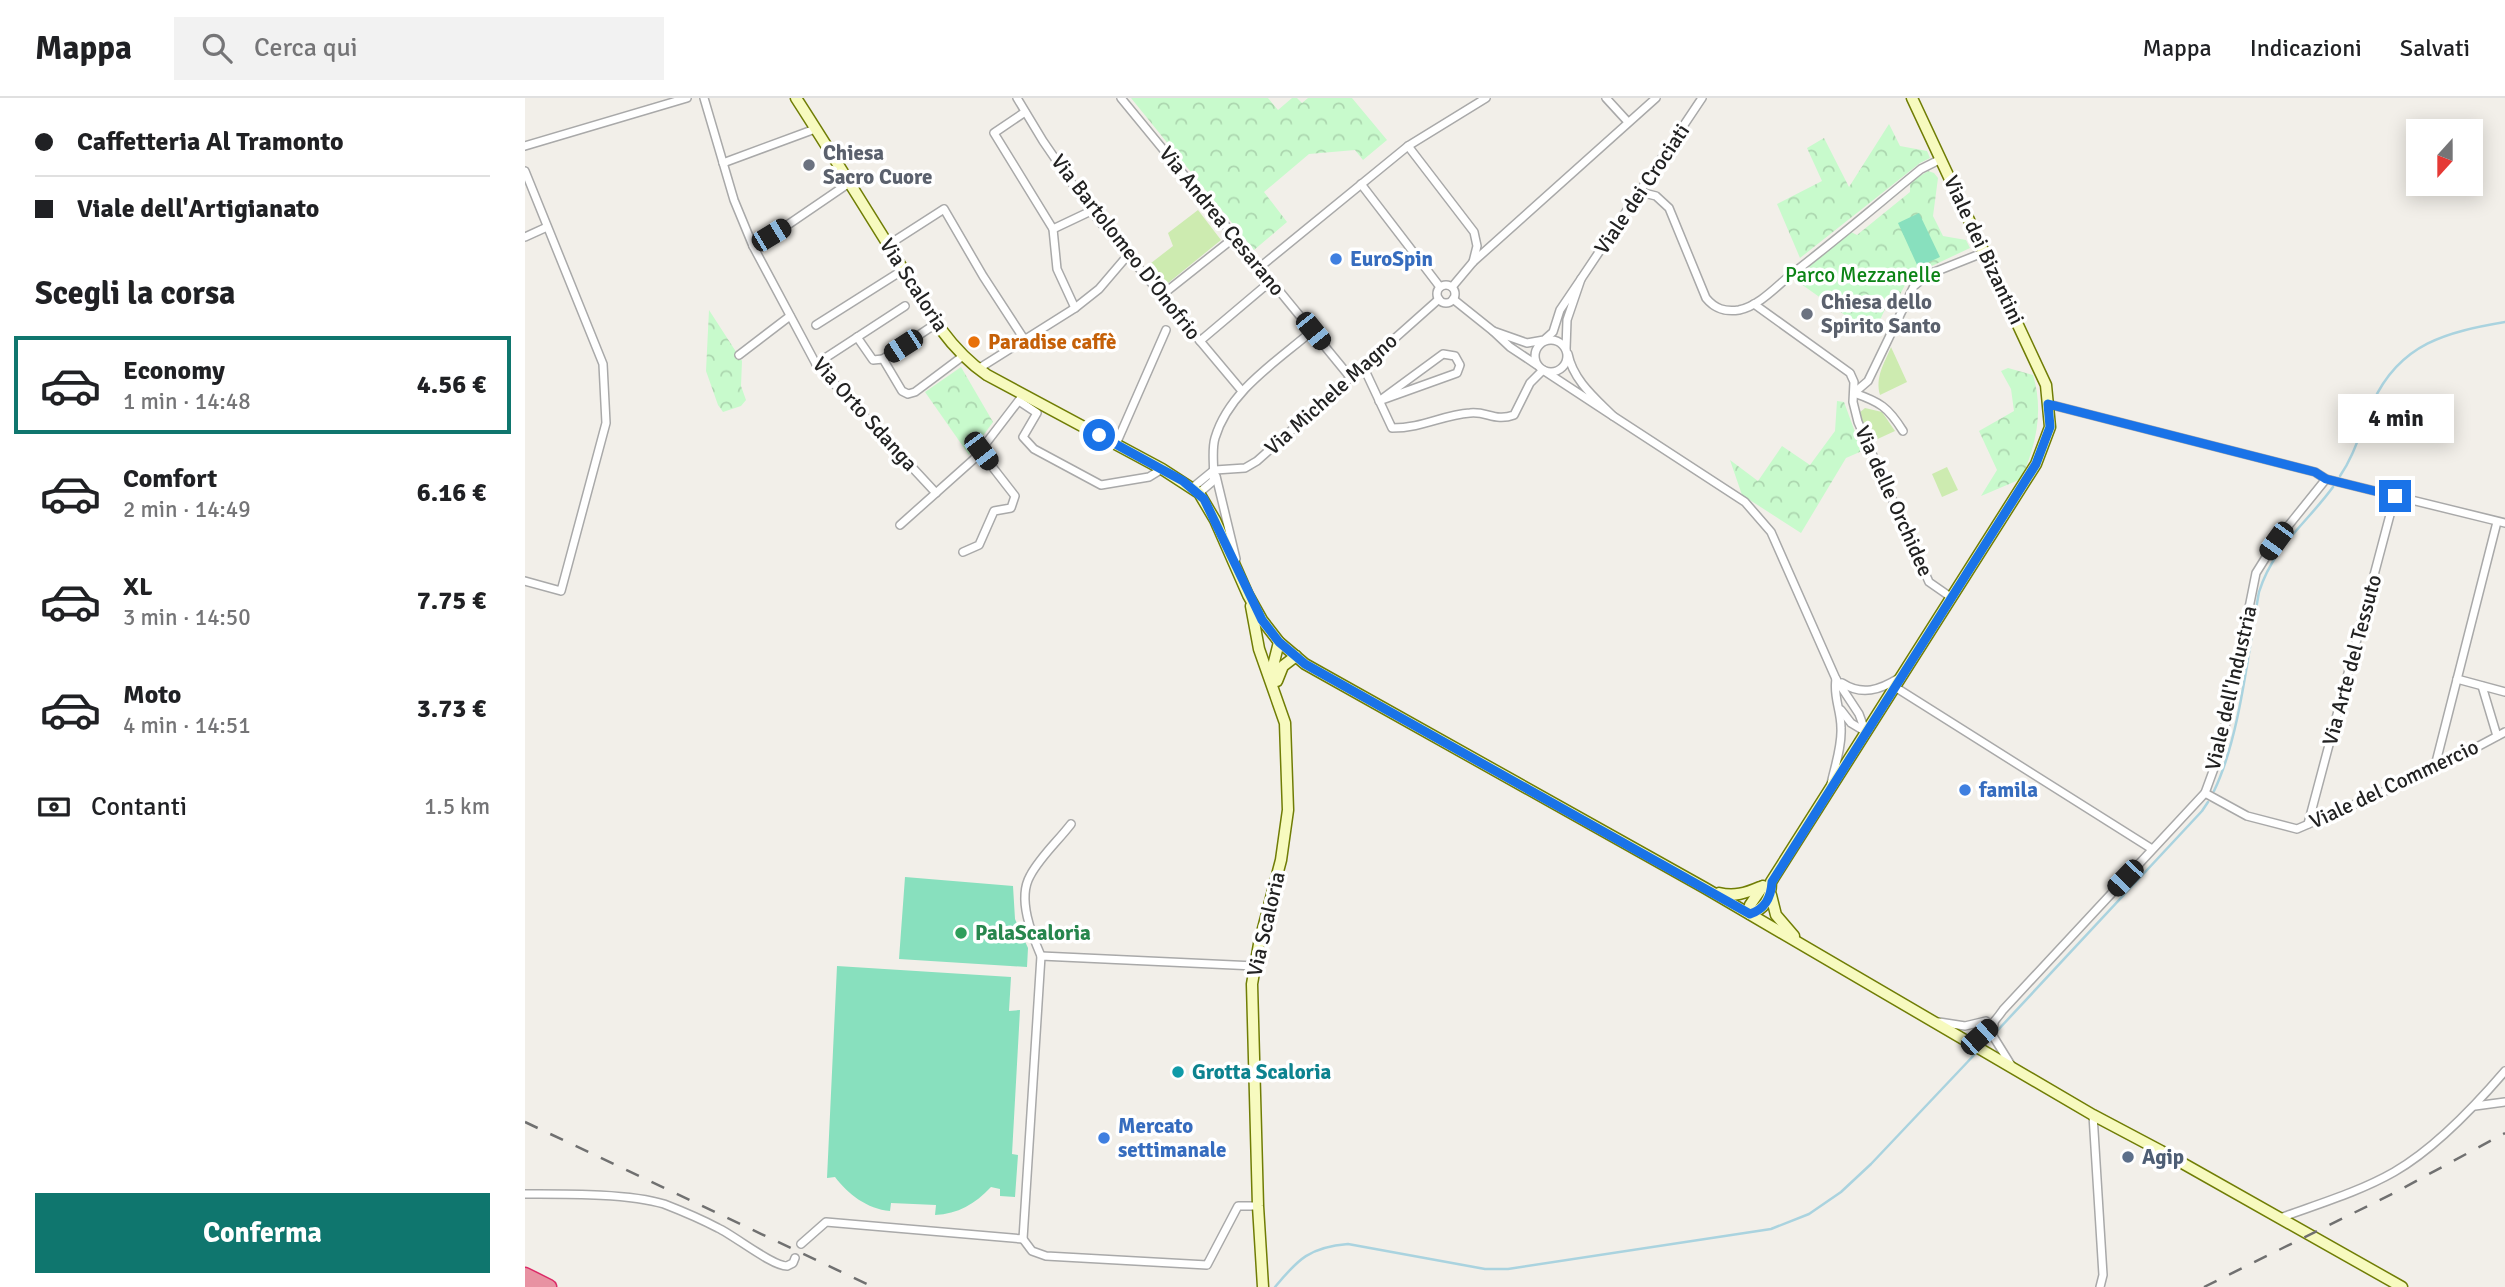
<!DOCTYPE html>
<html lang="it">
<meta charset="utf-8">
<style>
:root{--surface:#fff;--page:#f2f2f2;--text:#202124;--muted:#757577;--line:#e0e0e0;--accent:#0f766e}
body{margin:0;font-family:Signika,sans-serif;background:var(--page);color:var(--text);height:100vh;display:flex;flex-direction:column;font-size:26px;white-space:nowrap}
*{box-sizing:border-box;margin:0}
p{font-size:23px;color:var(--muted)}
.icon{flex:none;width:38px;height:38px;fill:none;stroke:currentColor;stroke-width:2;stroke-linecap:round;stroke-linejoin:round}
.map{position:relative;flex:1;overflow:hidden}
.drawer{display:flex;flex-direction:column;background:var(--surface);width:525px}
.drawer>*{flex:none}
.hud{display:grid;align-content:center;height:154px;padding:0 35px;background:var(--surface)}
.needle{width:46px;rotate:201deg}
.controls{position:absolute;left:1881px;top:21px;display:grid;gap:14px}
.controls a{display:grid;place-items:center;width:77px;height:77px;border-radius:0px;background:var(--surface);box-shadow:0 4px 18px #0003;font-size:35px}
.end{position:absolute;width:32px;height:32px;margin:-16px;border:9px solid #1a73e8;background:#fff;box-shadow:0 0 0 4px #fff}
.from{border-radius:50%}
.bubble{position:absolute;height:49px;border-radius:0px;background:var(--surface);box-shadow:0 4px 18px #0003;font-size:23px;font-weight:700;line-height:49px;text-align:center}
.car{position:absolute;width:21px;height:42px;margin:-21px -10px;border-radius:9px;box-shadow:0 0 5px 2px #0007;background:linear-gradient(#222 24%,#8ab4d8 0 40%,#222 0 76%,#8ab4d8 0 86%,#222 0)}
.hud b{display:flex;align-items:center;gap:24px;height:66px;font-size:26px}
.hud b+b{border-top:2px solid var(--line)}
.hud i{width:18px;height:18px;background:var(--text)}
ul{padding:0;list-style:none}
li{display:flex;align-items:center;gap:21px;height:98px;margin:0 14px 10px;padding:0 21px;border:4px solid transparent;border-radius:0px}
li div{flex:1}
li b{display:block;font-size:26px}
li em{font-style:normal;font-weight:700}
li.selected{border-color:var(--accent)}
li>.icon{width:63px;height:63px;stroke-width:1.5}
h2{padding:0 35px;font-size:32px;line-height:84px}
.pay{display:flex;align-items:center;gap:18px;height:77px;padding:0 35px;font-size:26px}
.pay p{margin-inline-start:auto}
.action{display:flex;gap:14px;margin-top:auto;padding:14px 35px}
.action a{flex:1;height:80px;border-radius:0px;background:var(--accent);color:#fff;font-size:28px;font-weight:700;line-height:80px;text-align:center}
header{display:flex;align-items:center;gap:42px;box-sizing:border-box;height:98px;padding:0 35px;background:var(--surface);border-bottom:2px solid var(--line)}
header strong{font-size:33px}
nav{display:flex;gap:38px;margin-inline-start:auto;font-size:24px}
.search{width:490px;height:63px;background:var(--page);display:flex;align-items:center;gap:18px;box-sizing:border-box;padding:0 24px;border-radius:0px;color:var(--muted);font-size:26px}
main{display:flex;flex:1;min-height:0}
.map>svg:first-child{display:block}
.grass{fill:#cdebb0}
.park{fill:url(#park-crowns)}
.pitch{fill:#88e0be}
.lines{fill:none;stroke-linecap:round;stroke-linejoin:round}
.stream{stroke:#aad3df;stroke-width:2.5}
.street-casing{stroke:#a9a9a9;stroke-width:10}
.secondary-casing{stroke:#707d05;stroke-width:13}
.highway-casing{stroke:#dc2a67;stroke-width:17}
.street{stroke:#fff;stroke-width:7}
.secondary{stroke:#f7fabf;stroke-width:10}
.highway{stroke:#e892a2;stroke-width:14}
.rail{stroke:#707070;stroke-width:2.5;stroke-dasharray:14 14;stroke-linecap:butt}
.route{stroke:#1a73e8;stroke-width:9}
.worship-dot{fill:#6b7280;stroke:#fff;stroke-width:2.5}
.shop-dot{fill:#3f7fe0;stroke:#fff;stroke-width:2.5}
.food-dot{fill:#e8710a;stroke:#fff;stroke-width:2.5}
.leisure-dot{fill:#2e9e5b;stroke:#fff;stroke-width:2.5}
.culture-dot{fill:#0f9aa8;stroke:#fff;stroke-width:2.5}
.service-dot{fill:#5c6f8a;stroke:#fff;stroke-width:2.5}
.labels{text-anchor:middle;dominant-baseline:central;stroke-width:7;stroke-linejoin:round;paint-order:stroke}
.worship-label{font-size:21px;font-weight:bold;fill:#5b616d;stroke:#fff;text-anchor:start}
.street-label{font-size:21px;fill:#222;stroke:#fff}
.shop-label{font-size:21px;font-weight:bold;fill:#366cbe;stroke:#fff;text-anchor:start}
.park-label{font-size:21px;fill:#0c8416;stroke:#fff}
.food-label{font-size:21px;font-weight:bold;fill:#c56008;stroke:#fff;text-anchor:start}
.leisure-label{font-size:21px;font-weight:bold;fill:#27864d;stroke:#fff;text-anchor:start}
.culture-label{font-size:21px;font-weight:bold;fill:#0d838f;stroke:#fff;text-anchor:start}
.service-label{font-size:21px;font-weight:bold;fill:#4e5e75;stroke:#fff;text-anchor:start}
</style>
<header>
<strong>Mappa</strong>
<div class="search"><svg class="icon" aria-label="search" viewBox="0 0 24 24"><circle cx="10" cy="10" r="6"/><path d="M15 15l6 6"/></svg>Cerca qui</div>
<nav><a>Mappa</a><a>Indicazioni</a><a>Salvati</a></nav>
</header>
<main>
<section class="drawer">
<div class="hud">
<b><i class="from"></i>Caffetteria Al Tramonto</b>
<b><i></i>Viale dell'Artigianato</b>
</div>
<h2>Scegli la corsa</h2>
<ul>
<li class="selected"><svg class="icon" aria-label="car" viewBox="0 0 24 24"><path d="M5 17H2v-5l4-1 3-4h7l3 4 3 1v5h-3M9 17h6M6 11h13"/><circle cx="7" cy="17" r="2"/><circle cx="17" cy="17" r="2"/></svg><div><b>Economy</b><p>1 min · 14:48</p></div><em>4.56 €</em></li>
<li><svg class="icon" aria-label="car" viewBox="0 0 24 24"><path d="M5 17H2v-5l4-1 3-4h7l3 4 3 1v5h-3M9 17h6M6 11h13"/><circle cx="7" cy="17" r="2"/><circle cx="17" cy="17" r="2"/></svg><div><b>Comfort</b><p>2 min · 14:49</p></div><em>6.16 €</em></li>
<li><svg class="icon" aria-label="car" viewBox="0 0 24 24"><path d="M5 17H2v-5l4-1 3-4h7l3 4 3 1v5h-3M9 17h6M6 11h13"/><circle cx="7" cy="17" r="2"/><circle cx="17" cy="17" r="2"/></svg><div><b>XL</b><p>3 min · 14:50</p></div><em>7.75 €</em></li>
<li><svg class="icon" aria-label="car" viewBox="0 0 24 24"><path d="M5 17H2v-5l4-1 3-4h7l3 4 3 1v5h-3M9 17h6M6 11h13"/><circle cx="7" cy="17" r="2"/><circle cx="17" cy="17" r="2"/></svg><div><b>Moto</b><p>4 min · 14:51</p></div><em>3.73 €</em></li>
</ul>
<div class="pay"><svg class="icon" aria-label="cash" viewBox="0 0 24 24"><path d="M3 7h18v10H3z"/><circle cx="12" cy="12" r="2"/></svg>Contanti<p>1.5 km</p></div>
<div class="action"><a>Conferma</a></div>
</section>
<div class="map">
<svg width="1980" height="1189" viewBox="0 0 1980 1189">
<defs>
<pattern id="park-crowns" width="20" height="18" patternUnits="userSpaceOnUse" patternTransform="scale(1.75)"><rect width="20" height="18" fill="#c8facc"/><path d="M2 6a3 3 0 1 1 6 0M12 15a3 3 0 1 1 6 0" fill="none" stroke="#acd6af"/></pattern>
</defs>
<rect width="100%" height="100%" fill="#f2efe9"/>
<g class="grass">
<path d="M673 112 696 142 637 190 621 169 648 148 643 135Z"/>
<path d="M1366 249 1382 284 1355 297C1350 279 1359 266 1366 249Z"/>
<path d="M1340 310 1357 314 1370 333 1346 344 1334 315Z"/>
<path d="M1422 369 1433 392 1417 399 1407 376Z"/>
</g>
<g class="park">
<path d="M606 0H743L753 12 767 0H772L777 5 783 0H827L862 42 838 62 830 52 784 56 739 94 762 124 729 152Z"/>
<path d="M1364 26 1375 48 1402 53 1405 60 1395 65 1275 160 1252 106 1297 83 1282 50 1299 40 1324 89Z"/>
<path d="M1403 73 1409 75 1413 80 1408 118 1418 138 1441 142 1445 150 1392 175 1381 185 1369 208 1361 209 1348 237 1269 181 1326 134 1332 137 1385 94V84Z"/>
<path d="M184 212 217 263 216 288 221 302 216 308 198 314 193 307 181 273Z"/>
<path d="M436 269 468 324 444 357 400 294Z"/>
<path d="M1483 270 1508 277C1519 313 1511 348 1496 381L1456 398 1472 372 1454 333 1489 313 1486 291 1476 273Z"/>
<path d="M1312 303 1319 304 1337 353 1321 360 1276 435 1217 397 1205 362 1233 383 1257 348 1285 367 1310 333Z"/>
</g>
<g class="pitch">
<path d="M1394 115 1415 159 1393 169 1373 125Z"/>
<path d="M380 779 488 788 490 821 503 850 502 869 374 861Z"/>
<path d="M312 868 486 879 484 913 495 912 487 1056 493 1057 490 1099 475 1098V1091L466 1089C450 1106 433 1116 410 1117L411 1107 366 1105 365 1113C342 1111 323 1096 310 1079L302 1080Z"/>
</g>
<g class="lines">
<g class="stream">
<path d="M1815 378C1831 355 1836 329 1848 304 1875 245 1922 234 1980 224"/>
<path d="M1689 693C1715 639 1723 554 1734 494 1748 449 1781 426 1808 389"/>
<path d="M1472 933 1677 713 1683 704"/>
<path d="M750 1189C773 1161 785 1149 823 1146L960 1171H983L1246 1131 1284 1116 1316 1094 1346 1066 1451 955"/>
</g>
<g class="street-casing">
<g id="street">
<path d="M179 0 209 102 228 148 291 266 411 395"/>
<path d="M492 0 518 43 566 113 717 293"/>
<path d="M596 0 825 279"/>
<path d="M1081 0 1103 24"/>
<path d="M500 14 469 35 528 131 532 171 550 210"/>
<path d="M0 48 162 0"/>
<path d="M883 48 949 134 952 148 948 164"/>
<path d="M198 65 290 31"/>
<path d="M0 73 78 266 81 325 36 493 0 483"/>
<path d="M836 86 915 189"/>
<path d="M1115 94 1131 98 1144 110 1181 200C1190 211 1200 214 1214 212 1233 208 1249 191 1263 179 1309 144 1352 107 1396 71L1416 61"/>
<path d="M528 131 566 113"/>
<path d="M0 139 22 129"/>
<path d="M363 147 419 111 458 178 499 241"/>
<path d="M228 148 264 126 324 85"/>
<path d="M735 169 883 48 961 0"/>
<path d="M1056 181 1177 0"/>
<circle cx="921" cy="196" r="9"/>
<path d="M927 189 948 164 1131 0"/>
<path d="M637 197 710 139"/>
<path d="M928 201 968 233"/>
<path d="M1229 206 1325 275 1329 284 1328 304 1333 324 1404 484 1427 500"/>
<path d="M291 227 378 172"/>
<path d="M332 239 348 262 358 261 377 293 383 296 390 294 438 258"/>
<circle cx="1026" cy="258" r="16"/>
<path d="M675 243 746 183"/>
<path d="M918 256 930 258 935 267 932 275 854 303Z"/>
<path d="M214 257 265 218"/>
<path d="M358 261 412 225"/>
<path d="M291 266 380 208"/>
<path d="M1012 267 985 249 968 233 1002 245 1019 242 1028 234 1035 212 1056 181 1042 222 1041 251"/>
<path d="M838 268 867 330C898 330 917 317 945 315 962 313 970 324 989 317L1005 285 1018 272 1088 318C1070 300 1048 282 1043 256"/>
<path d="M453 271 550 210 574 191 603 157"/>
<path d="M1329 295 1343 283 1389 188 1402 177 1460 154"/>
<path d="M1329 295C1355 304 1363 309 1378 333"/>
<path d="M494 303 512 315 498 339 509 351 576 387 624 379 637 371"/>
<path d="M1523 306 1790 374 1801 381 1980 425"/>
<path d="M1088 318 1220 404 1246 434 1311 581 1334 616 1341 635"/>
<path d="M591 346 641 232"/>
<path d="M690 372 720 370 732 363 914 201"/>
<path d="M691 378 711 461"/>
<path d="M667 390 689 372"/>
<path d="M674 395 688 383C690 370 686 353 690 340 704 293 751 264 787 233"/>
<path d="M375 427 449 361 495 301"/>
<path d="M438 454 454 447 469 413 486 410 490 398 455 353"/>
<path d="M1932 581 1980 594"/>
<path d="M1317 585C1337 598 1355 592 1374 580"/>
<path d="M1957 588 1972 638"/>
<path d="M1370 589 1627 751"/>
<path d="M1316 612 1326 625 1341 634"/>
<path d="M1909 672 1972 424"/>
<path d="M1306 686C1310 668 1317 648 1316 630 1316 612 1308 599 1311 581"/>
<path d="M1680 695 1722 718 1772 731 1909 672 1980 634"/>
<path d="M1783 726 1870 398"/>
<path d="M516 858C507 837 492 801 505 778 515 759 533 743 546 726"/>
<path d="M1414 924 1440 928 1461 923"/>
<path d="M1469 925 1468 938 1486 967"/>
<path d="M1445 944C1459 936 1469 925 1478 912L1680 695 1695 654 1731 475 1751 443 1801 381"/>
<path d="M1950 1008 1980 1004"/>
<path d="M1568 1017 1578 1177 1575 1189"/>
<path d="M0 1096C37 1096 104 1095 139 1106 157 1113 176 1121 193 1130 210 1138 247 1168 262 1168L268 1165 270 1160"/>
<path d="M1755 1120C1793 1106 1834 1094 1869 1074 1909 1051 1950 1008 1980 973"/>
<path d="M498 1141 507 1153 521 1158 682 1167 713 1108H733"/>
<path d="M276 1146 301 1124 498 1141 516 858 730 868"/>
</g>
</g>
<g class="secondary-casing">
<g id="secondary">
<path d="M271 0C302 48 332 97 362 145 391 191 416 246 462 277L637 371 674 395 690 422 723 497 737 522 754 544 780 566 1180 790 1568 1017 1636 1053 1877 1189"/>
<path d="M726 508 734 551 760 625 763 712 756 762 734 846 727 886 733 1108 738 1189"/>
<path d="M749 583V564L754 544"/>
<path d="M752 583 758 568 771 558"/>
<path d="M1194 795C1209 799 1221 795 1235 789"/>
<path d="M1246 797 1251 817 1269 838"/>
<path d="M1225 816C1240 811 1246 799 1246 784L1511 366 1525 329 1521 287 1387 0"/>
<path d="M1225 816V807L1238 788"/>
</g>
</g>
<g class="highway-casing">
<g id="highway">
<path d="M0 1177 24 1189"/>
<path d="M0 1188 3 1189"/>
</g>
</g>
<use href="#street" class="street"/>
<use href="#secondary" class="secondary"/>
<use href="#highway" class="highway"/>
<g class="rail">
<path d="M0 1024 348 1189"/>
<path d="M1679 1189 1869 1095 1980 1035"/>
</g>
</g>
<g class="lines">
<path class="route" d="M574 337 658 383 679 401 737 522 754 544 780 566 1225 816C1240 811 1246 800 1247 784L1511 366 1525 329 1523 306 1790 374 1801 381 1870 398"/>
</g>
<g class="worship-dot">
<circle cx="284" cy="67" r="7"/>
<circle cx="1282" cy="216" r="7"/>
</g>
<g class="shop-dot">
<circle cx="811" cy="161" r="7"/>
<circle cx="1440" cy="692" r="7"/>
<circle cx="579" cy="1040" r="7"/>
</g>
<circle class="food-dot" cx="449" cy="244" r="7"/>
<circle class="leisure-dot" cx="436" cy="835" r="7"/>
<circle class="culture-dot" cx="653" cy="974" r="7"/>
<circle class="service-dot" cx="1603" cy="1059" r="7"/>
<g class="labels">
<g class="worship-label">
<text x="298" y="55">Chiesa<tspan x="298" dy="24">Sacro Cuore</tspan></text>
<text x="1296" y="204">Chiesa dello<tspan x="1296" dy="24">Spirito Santo</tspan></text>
</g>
<g class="street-label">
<text transform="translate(1117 91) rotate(-56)">Viale dei Crociati</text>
<text transform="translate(697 123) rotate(51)">Via Andrea Cesarano</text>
<text transform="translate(601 149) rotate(52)">Via Bartolomeo D'Onofrio</text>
<text transform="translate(1459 152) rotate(65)">Viale dei Bizantini</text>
<text transform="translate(389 187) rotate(57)">Via Scaloria</text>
<text transform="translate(806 296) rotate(-42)">Via Michele Magno</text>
<text transform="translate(340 316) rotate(48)">Via Orto Sdanga</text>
<text transform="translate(1369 403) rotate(66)">Via delle Orchidee</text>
<text transform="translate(1827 562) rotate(-75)">Via Arte del Tessuto</text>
<text transform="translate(1706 590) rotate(-77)">Viale dell'Industria</text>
<text transform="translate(1869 686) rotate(-25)">Viale del Commercio</text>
<text transform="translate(741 826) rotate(-77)">Via Scaloria</text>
</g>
<g class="shop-label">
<text x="825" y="161">EuroSpin</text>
<text x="1454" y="692">famila</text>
<text x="593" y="1028">Mercato<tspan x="593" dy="24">settimanale</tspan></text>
</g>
<g class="park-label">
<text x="1338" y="177">Parco Mezzanelle</text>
</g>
<g class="food-label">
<text x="463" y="244">Paradise caffè</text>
</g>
<g class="leisure-label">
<text x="450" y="835">PalaScaloria</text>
</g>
<g class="culture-label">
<text x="667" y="974">Grotta Scaloria</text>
</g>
<g class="service-label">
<text x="1617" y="1059">Agip</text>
</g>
</g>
</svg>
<div class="controls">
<a><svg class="needle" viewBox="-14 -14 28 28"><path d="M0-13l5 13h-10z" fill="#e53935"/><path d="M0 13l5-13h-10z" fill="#757577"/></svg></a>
</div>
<i class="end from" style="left:574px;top:337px"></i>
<i class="end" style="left:1870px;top:398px"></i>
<div class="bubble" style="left:1813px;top:296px;width:116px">4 min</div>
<i class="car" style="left:246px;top:137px;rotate:59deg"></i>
<i class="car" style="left:788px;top:233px;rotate:141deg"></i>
<i class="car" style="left:378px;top:248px;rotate:237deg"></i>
<i class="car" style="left:456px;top:353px;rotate:143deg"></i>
<i class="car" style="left:1751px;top:443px;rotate:216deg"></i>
<i class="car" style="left:1600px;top:780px;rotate:224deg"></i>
<i class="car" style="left:1454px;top:939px;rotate:48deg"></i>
</div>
</main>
